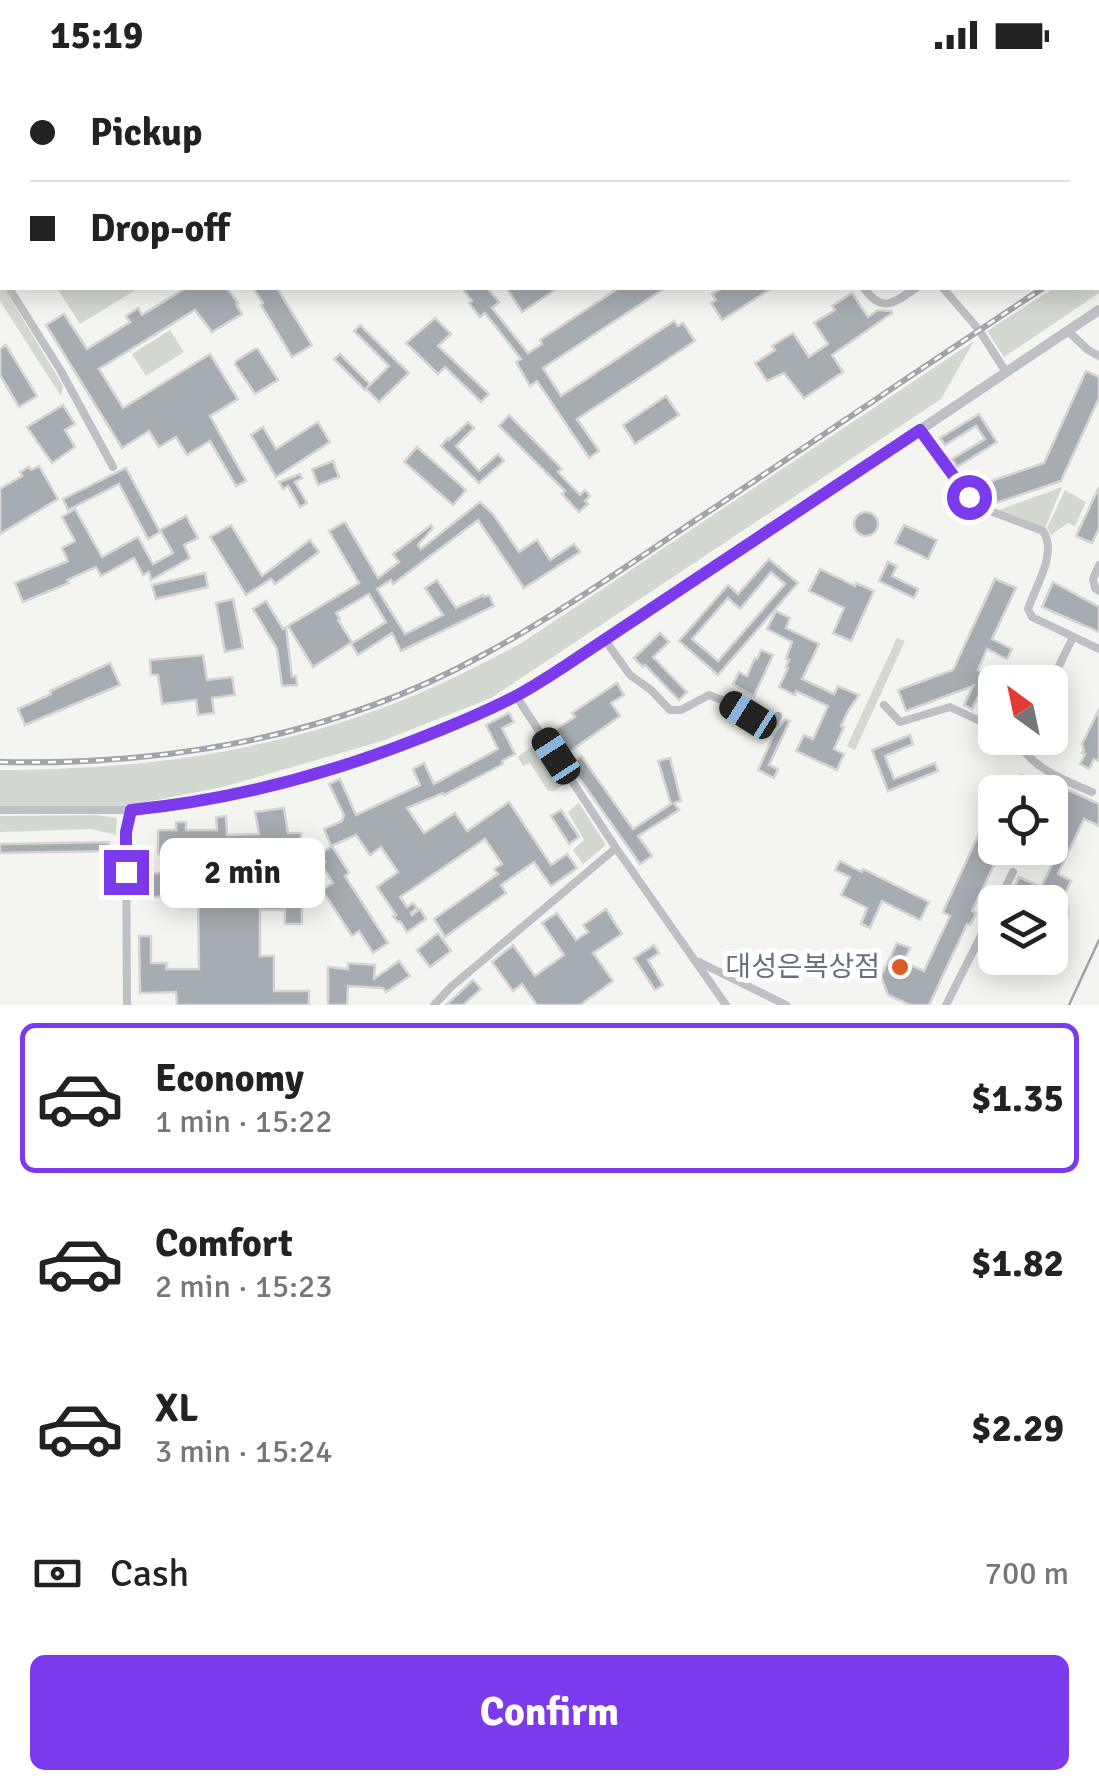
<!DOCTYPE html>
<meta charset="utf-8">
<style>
:root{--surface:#fff;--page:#f6f6f6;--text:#222;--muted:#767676;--line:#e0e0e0;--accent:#7c3aed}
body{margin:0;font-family:Signika,"Noto Sans KR",sans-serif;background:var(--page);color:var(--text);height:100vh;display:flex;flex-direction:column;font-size:38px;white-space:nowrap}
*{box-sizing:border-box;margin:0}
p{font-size:32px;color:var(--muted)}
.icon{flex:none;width:55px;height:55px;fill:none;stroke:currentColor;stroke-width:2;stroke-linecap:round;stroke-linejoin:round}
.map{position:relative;height:935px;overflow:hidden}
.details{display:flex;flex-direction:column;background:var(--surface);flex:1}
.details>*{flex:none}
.guide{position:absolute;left:0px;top:0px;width:1100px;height:220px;box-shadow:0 5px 25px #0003;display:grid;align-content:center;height:220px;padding:0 30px;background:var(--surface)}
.needle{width:65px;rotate:327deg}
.controls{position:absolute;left:978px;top:595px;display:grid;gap:20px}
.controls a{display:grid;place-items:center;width:90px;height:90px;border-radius:15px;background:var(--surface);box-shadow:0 5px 25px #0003;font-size:50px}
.end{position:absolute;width:45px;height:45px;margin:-22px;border:12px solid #7c3aed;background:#fff;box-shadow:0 0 0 5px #fff}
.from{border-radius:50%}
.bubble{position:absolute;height:70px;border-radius:15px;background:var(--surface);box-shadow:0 5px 25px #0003;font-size:32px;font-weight:700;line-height:70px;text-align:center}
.car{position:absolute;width:30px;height:60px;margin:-30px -15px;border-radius:12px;box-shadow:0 0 8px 2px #0007;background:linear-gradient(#222 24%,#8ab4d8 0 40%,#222 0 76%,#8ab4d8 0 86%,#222 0)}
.guide b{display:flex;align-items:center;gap:35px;height:95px;font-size:38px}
.guide b+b{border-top:2px solid var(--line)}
.guide i{width:25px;height:25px;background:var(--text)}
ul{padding:18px 0 0;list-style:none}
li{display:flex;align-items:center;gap:30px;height:150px;margin:0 20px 15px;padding:0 10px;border:5px solid transparent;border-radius:15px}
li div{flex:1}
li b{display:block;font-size:38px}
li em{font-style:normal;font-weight:700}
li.current{border-color:var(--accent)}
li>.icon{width:90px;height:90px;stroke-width:1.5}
.pay{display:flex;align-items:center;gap:25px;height:110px;padding:0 30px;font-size:38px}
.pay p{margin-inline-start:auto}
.cta{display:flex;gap:20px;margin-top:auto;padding:20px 30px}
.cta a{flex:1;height:115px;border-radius:15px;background:var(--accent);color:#fff;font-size:40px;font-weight:700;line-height:115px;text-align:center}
.status{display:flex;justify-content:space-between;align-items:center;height:70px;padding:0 50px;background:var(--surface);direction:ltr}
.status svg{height:28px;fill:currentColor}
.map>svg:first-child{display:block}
.green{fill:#d3d9d0}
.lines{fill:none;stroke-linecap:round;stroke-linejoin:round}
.stream{stroke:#b7c2c7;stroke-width:2.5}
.building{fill:#a6adb2;stroke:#d5d5d3;stroke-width:2.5;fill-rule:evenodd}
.secondary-casing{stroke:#b2b6ba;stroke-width:16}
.minor{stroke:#bdc0c4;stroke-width:8}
.tertiary{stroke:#bdc0c4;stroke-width:10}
.secondary{stroke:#fff;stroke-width:11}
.tram{stroke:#a0a5ab;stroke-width:2.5}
.rail-casing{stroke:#a0a5ab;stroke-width:6}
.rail{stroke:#fff;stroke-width:2.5;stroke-dasharray:8;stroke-linecap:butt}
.route{stroke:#7c3aed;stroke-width:12}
.poi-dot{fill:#dc5c28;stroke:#fff;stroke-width:4}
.labels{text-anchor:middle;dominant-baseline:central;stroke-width:10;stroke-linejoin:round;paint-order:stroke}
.poi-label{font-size:28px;fill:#647280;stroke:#fff;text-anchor:end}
</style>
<div class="status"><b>15:19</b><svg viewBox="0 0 49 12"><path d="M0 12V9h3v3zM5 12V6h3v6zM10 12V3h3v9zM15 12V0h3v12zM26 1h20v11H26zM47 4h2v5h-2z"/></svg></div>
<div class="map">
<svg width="1099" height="935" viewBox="0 0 1099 935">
<rect width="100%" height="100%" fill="#f4f4f0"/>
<g class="green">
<path d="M1099 188V223L1004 287 987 261 1054 218H1098Z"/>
<path d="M0 211 63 316 61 326 0 231Z"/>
<path d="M57 218H139L80 254Z"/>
<path d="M170 260 184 282 146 306 132 284Z"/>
<path d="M974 271 941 329 491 628 382 671 223 717 120 737 0 736V700C139 700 274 682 403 630 443 614 481 594 520 574Z"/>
<path d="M1062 417 1045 458 999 440Z"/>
<path d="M1065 420 1086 432 1075 456 1068 453 1051 465 1047 458Z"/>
<path d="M897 568 905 571 855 680 847 676Z"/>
<path d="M534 667 564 714 555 721H548L530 693 523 696 518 687 532 676 531 670Z"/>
<path d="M579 733 606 775 583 794 573 780 584 770 568 742Z"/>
<path d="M96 745 117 748 116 765 91 759 0 762V746Z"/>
</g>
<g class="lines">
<path class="stream" d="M312 0 314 2"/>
</g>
<g class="building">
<path d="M186 218H227L238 233 236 234 242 244 212 262 195 240 99 299 123 338 210 284 238 329 210 346 246 411 236 416 210 371 187 385 176 367 159 377 149 361 122 378 46 255 64 244 87 279 130 252 126 246 138 238 142 245Z"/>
<path d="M253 218H277L312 275 292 287 261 235 263 233Z"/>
<path d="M462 218H487L499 232 492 238 528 283 542 274 540 270 619 218H665L543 298 561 326 674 251 678 256 683 253 695 271 577 349 599 381 589 388 537 311 530 316 516 292 521 289 485 243 480 247 469 233 472 231Z"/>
<path d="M512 218H558L522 242 508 220Z"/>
<path d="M723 218H772L722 250 711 233 716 230 712 224Z"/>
<path d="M852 223 868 247 878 240 891 241 892 243 832 285 843 302 804 328 784 303 767 311 755 293 775 280 772 276 793 263 809 287 828 274 814 253 835 240 832 236Z"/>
<path d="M435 248 451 264 438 276 489 324 481 332 445 297 438 304 406 273Z"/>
<path d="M360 255 409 303 379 332 366 319 389 296 354 261Z"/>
<path d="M6 275 37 326 19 337 0 305V279Z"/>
<path d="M255 279H258L278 310 255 324 235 294 236 291Z"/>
<path d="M340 284 370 314 365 320 334 289Z"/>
<path d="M1086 301 1099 307V328L1061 411 996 433 988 412 1044 393Z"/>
<path d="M666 326 679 345 635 374 623 355Z"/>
<path d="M63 335 75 354 65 360 75 377 52 393 27 357Z"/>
<path d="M979 344 997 372 957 397 952 389 985 369 976 356 945 375 940 368Z"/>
<path d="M509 345 562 399 558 402 580 425 585 420 590 426 585 431 588 434 579 442 562 424 565 421 499 356Z"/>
<path d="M318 352 330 372 276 407 251 365 263 357 276 379Z"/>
<path d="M468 352 474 358 456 376 479 401 498 384 504 391 479 413 441 376 448 368 449 370Z"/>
<path d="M417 377 466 420 453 435 404 392Z"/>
<path d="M333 391 339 407 318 415 312 399Z"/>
<path d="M39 396 58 429 0 464V419L22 406 20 402 29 397 31 400Z"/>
<path d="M126 398 160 462 148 469 119 414 68 440 63 429Z"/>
<path d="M300 404 302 408 295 412 307 433 300 437 288 416 283 419 279 412Z"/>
<path d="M1099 417V458L1092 473 1076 466Z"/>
<path d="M480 432 493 444 519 482 537 470 550 490 574 474 580 482 524 518 478 450 393 514 391 510 377 519 405 564 443 545 425 518 437 510 456 538 483 525 484 527 489 525 494 536 401 581 392 563 358 585 351 574 386 552 369 524 336 543 340 549 338 550 352 572 313 597 288 556 359 513 329 461 345 452 378 508 399 492 393 484 431 455 433 458 418 475 421 479Z"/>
<path d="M75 439 102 487 138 467 153 494 173 483 160 460 186 446 198 468 184 475 190 488 151 510 149 502 143 505 134 488 101 506 96 497 67 510 69 513 23 532 15 513 68 491 62 478 75 471 62 447Z"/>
<circle cx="866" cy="454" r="12"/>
<path d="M231 455 262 506 310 470 319 482 275 514 271 509 246 525 210 467Z"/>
<path d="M904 455 937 470 928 489 895 473Z"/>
<path d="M769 489 798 513 718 605 679 571 728 515 738 524ZM771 502 785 514 718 591 692 569 728 528 740 539Z"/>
<path d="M888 492 897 496 892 506 918 519 914 528 879 511Z"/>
<path d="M820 499 855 516 856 513 874 521 851 571 833 563 844 538 809 521Z"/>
<path d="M205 503 208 517 156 529 152 515Z"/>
<path d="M995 509 1016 518 992 569 1012 579 1007 589 987 579 978 600 995 608V618L985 613 972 639 964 635 973 616 906 641 898 620 953 600Z"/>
<path d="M1053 512 1099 537V562L1042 537Z"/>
<path d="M233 529 243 578 225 582 216 533Z"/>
<path d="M266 531 283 559 286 557 292 607 296 606 297 615 282 616 277 579 253 539Z"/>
<path d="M776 541 790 548 786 558 819 574 802 609 834 624 838 616 859 625 848 641 841 656 844 657 834 679 844 684 837 700 796 681 804 665 813 669 828 636 796 621 795 625 779 617 788 598 786 597 789 590 786 589 792 572 767 559Z"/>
<path d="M660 563 669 572 653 587 687 622 679 630 645 595 643 597 634 588Z"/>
<path d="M761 580 773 585 754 626 733 614 739 602 747 606 755 588 757 589Z"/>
<path d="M203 585 207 610 232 607 235 625 212 628 214 643 198 645 196 630 162 634 158 605H151L150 590Z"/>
<path d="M110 593 120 615 25 655 18 639 51 624 50 621Z"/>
<path d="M617 613 624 625 611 633 620 646 569 682 559 668 554 671 550 663 575 647 572 643Z"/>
<path d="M1099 639V691L1094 689 1089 699 1080 694 1085 684 1082 683 1084 680 1082 674Z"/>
<path d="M509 643 514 652 502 658 515 684 502 691 503 694 444 725 443 723 407 738 424 763 455 743 467 761 509 732 551 795 567 784 577 798 551 816 534 792 501 815 506 823 445 867 434 849 498 804 494 799 502 794 485 769 400 827 407 837 413 833 417 838 411 843 412 845 420 839 426 849 407 862 400 851 398 852 393 846 396 845 377 817 398 802 381 777 370 785 356 765 331 776 324 759 342 751 344 745 329 714 340 709 356 745 420 715 413 699 424 693 434 714 498 679 486 655Z"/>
<path d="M785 649 790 651 769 695 778 699 774 708 758 700 774 664Z"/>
<path d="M910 665 913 674 885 686 894 709 935 693 938 701 888 721 872 680Z"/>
<path d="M581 686 633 759 671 734 658 691 670 688 681 731 674 733 679 740 638 766 652 786 640 794 570 695Z"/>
<path d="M1021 705 1044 715 1047 710 1099 734V756L1084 749 1058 804 1071 811 1061 832 1068 838V846L1064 850H1056L1050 846V832H1021L1016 824 1012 822 1019 807 1041 817 1055 789 1042 783 1045 778H1050V766L1062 739 1050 733V722H1029L1016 717Z"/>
<path d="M284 738 288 763H301V780L209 783 208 802 211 804H302V854H285V840H260V886H274V921H309V935H177L176 922 140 923 139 866H151V893H167L166 899H199L198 826 145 827 144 803H172L173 783 158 784V760H176V752H186V760H217L216 747 226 746 227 765 259 764 255 742Z"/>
<path d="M561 740 579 767 569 774 551 746Z"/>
<path d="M982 757 995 764V778H1002L972 841 976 843 970 855 967 854 929 935H910L888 925 881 906 897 873 910 878 903 892 924 901 950 846 943 842Z"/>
<path d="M109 772V781L0 783V774Z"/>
<path d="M332 776 349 803 345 806 388 873 373 883 359 861 352 866 322 820 333 813 321 794 325 792 320 784Z"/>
<path d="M840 791 862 802 863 799 929 832 920 850 882 831 870 858 861 854 867 838 841 825 850 807 835 800Z"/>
<path d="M606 839 622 864 593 883 613 911 580 935H537L522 914 513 921 492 892 513 875 535 906 564 885 542 853 557 843 576 870 588 862 583 855Z"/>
<path d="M438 863 451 881 430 897 417 880Z"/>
<path d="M654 875 659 883 648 890 663 915 655 920 634 888Z"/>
<path d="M399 891 410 906 386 922 383 918 348 916 347 935H328V897L348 899V893L375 895 374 909Z"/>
<path d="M473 910 481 919 463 935H446Z"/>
</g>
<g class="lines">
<g class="secondary-casing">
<g id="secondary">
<path d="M240 2 244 0"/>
<path d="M0 184 2 183"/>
</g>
</g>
<g class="minor">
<path d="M169 0 171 2"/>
<path d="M752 0 754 2"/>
<path d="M875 0 878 2"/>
<path d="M917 2 919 0"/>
<path d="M1098 91 1099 86"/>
<path d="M0 202 2 206"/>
<path d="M9 218 61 301 113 397"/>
<path d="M864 218C882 244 894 233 916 218"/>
<path d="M943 218 979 260 1006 302"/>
<path d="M1068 261 1088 280 1099 286"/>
<path d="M920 360 969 427 985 439 1043 461C1058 483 1035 517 1028 539L1032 547 1099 579"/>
<path d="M1099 495 1093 509 1095 518 1099 521"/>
<path d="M605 570 630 605 651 620 670 640H681L709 625 727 632 769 659 775 653 778 646"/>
<path d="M1050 614 1073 567"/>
<path d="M516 626 616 778 726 935"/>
<path d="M884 635 900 652 950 637 995 658"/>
<path d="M1024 668 1020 676C1038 701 1064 710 1092 722"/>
<path d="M0 740H131L126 762 127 935"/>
<path d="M998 832 1013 802"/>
<path d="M699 892 786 935"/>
<path d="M434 935 451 917 616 778"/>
<path d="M946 935 995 838"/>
</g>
<path class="tertiary" d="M131 740C262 727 395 688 513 627 546 610 577 588 609 567 661 533 714 498 766 463 877 389 988 314 1099 240"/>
<use href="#secondary" class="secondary"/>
<path class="tram" d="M1069 935 1099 870"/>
<g class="rail-casing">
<g id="rail">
<path d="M1098 181 1099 180"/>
<path d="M0 692C166 696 334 667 481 586 563 542 639 487 717 436 825 363 934 290 1043 218"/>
</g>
</g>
<use href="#rail" class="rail"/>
</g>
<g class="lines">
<path class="route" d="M126 802V762L131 740C230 730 323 706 415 670 449 657 483 643 514 627 535 616 554 603 574 590L920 360 969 427"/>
</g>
<circle class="poi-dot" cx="900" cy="897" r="10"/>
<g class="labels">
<g class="poi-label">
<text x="880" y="897">대성은복상점</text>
</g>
</g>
</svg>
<div class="controls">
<a><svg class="needle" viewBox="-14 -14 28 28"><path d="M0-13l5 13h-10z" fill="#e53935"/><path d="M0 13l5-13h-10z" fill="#767676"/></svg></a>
<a><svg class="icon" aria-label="locate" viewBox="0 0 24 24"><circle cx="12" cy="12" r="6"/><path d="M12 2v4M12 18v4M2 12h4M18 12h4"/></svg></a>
<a><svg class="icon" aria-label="layers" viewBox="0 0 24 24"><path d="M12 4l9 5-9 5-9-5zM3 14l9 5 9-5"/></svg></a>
</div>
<i class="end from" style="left:969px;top:427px"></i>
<i class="end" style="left:126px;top:802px"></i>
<div class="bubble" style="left:160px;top:768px;width:165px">2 min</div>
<i class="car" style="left:748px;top:645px;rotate:302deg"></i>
<i class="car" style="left:556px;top:686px;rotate:327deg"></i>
<div class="guide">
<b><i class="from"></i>Pickup</b>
<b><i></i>Drop-off</b>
</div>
</div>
<section class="details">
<ul>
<li class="current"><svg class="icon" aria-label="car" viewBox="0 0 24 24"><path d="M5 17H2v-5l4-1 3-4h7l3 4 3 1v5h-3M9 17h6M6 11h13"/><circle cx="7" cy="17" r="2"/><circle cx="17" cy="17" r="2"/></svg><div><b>Economy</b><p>1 min · 15:22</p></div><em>$1.35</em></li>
<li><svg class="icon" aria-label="car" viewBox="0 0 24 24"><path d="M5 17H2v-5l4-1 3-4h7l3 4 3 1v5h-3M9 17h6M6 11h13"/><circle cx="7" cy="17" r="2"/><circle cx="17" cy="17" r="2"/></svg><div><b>Comfort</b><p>2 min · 15:23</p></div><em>$1.82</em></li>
<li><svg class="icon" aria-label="car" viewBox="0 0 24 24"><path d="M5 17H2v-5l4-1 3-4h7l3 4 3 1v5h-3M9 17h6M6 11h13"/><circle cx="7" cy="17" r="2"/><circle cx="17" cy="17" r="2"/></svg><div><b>XL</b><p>3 min · 15:24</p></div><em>$2.29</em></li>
</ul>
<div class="pay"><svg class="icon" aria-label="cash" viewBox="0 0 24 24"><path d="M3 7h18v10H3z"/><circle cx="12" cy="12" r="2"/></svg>Cash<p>700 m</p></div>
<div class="cta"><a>Confirm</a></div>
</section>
